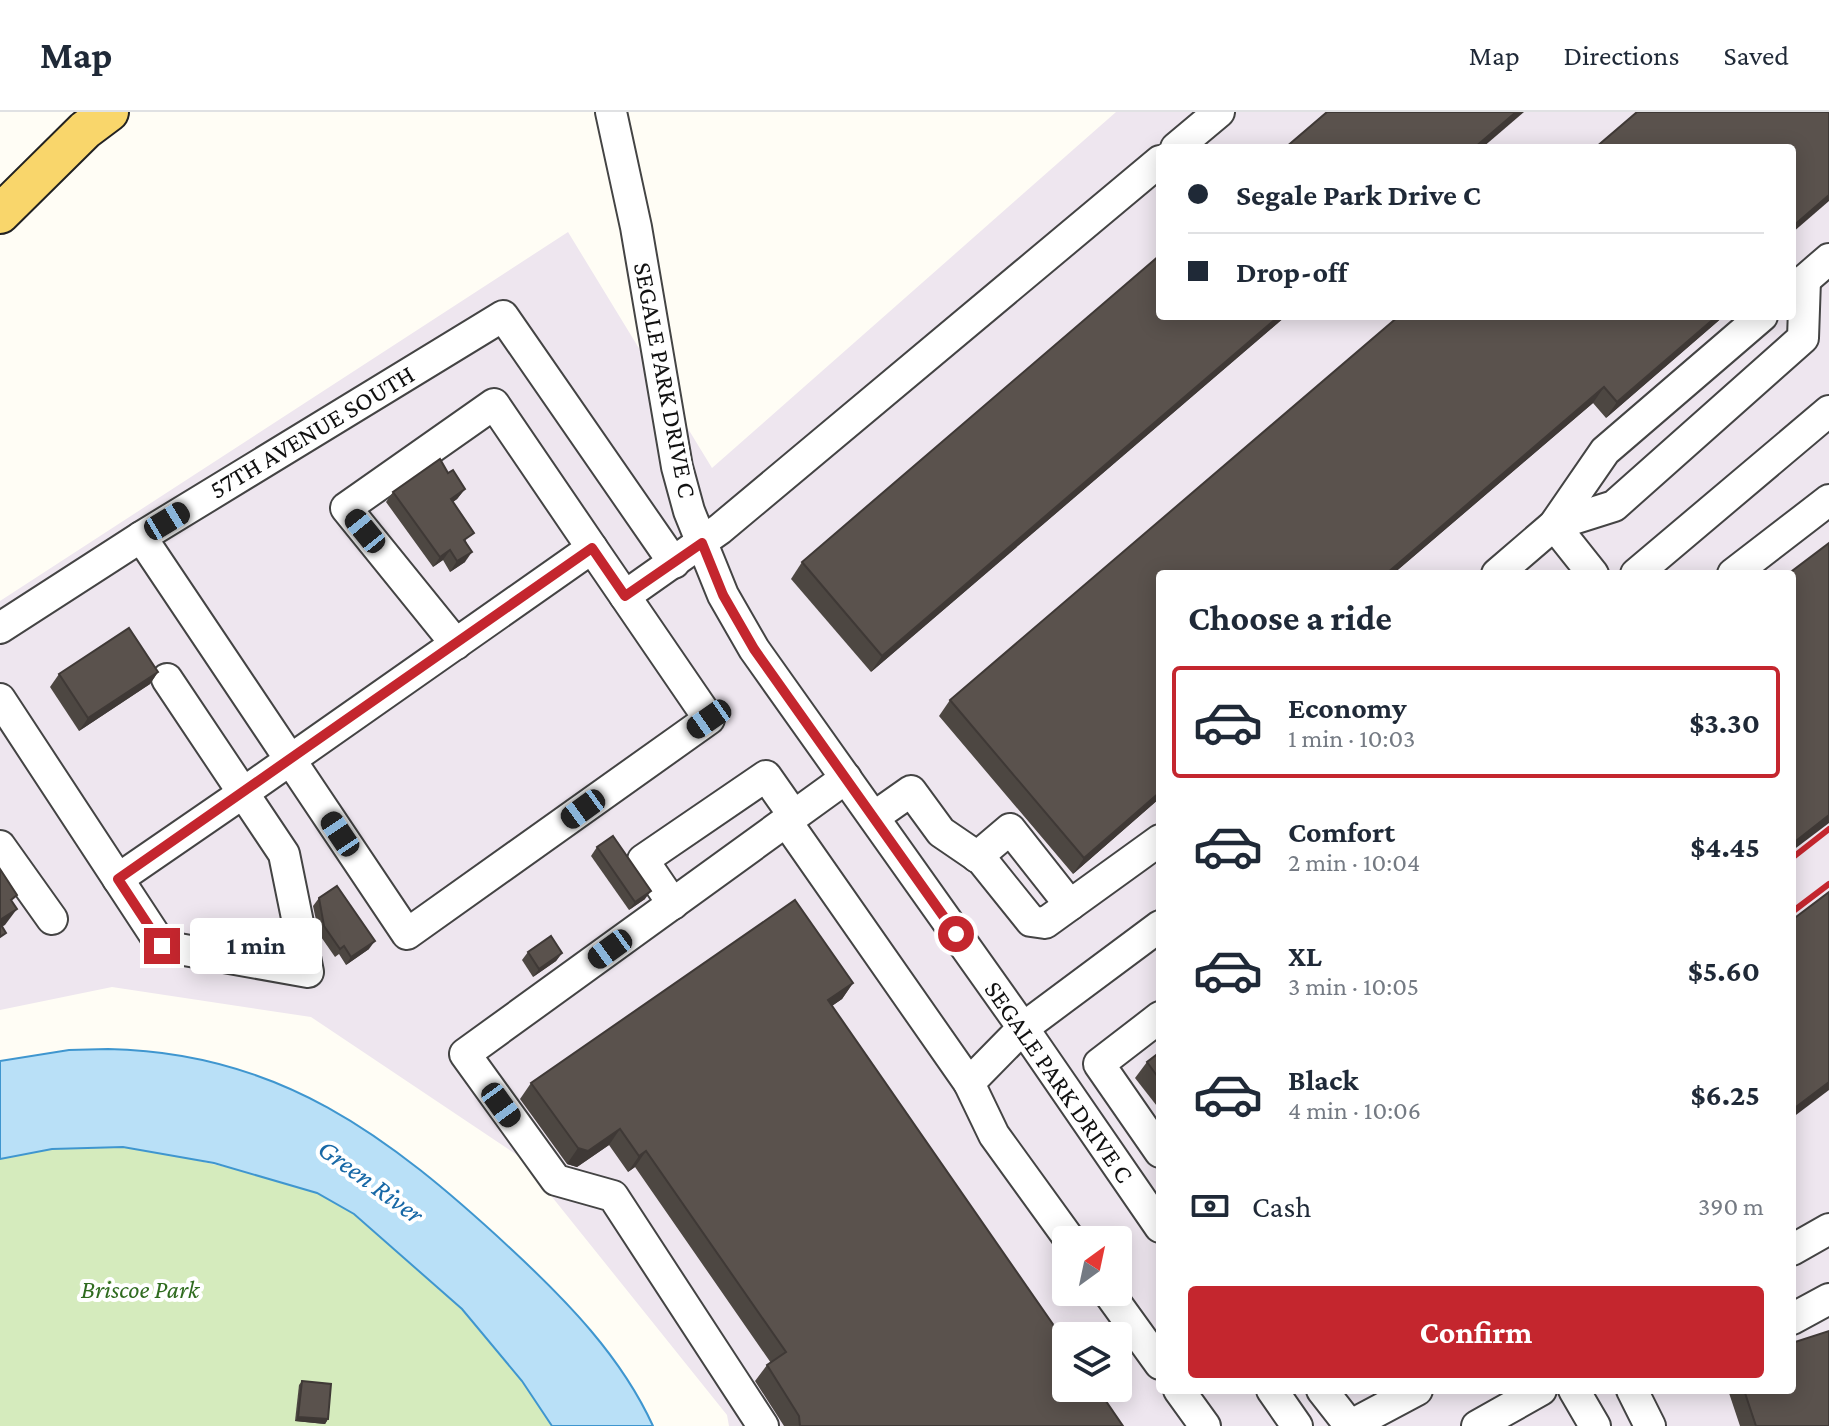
<!DOCTYPE html>
<meta charset="utf-8">
<style>
:root{--surface:#fff;--page:#f2f2f3;--text:#1f2937;--muted:#747a83;--line:#e0e1e3;--accent:#c4262e}
body{margin:0;font-family:"Crimson Pro",serif;background:var(--page);color:var(--text);height:100vh;display:flex;flex-direction:column;font-size:30px;white-space:nowrap}
*{box-sizing:border-box;margin:0}
p{font-size:26px;color:var(--muted)}
.icon{flex:none;width:44px;height:44px;fill:none;stroke:currentColor;stroke-width:2;stroke-linecap:round;stroke-linejoin:round}
.map{position:relative;flex:1;overflow:hidden}
.drawer{position:absolute;left:1156px;top:458px;width:640px;height:824px;display:flex;flex-direction:column;background:var(--surface);border-radius:8px;box-shadow:0 4px 20px #0003}
.drawer>*{flex:none}
.hud{position:absolute;left:1156px;top:32px;width:640px;height:176px;border-radius:8px;box-shadow:0 4px 20px #0003;display:grid;align-content:center;height:176px;padding:0 32px;background:var(--surface)}
.needle{width:52px;rotate:33deg}
.buttons{position:absolute;left:1052px;top:1114px;display:grid;gap:16px}
.buttons a{display:grid;place-items:center;width:80px;height:80px;border-radius:8px;background:var(--surface);box-shadow:0 4px 20px #0003;font-size:40px}
.end{position:absolute;width:36px;height:36px;margin:-18px;border:10px solid #c4262e;background:#fff;box-shadow:0 0 0 4px #fff}
.from{border-radius:50%}
.bubble{position:absolute;height:56px;border-radius:8px;background:var(--surface);box-shadow:0 4px 20px #0003;font-size:26px;font-weight:700;line-height:56px;text-align:center}
.car{position:absolute;width:24px;height:48px;margin:-24px -12px;border-radius:10px;box-shadow:0 0 6px 2px #0007;background:linear-gradient(#222 24%,#8ab4d8 0 40%,#222 0 76%,#8ab4d8 0 86%,#222 0)}
.hud b{display:flex;align-items:center;gap:28px;height:76px;font-size:30px}
.hud b+b{border-top:2px solid var(--line)}
.hud i{width:20px;height:20px;background:var(--text)}
ul{padding:0;list-style:none}
li{display:flex;align-items:center;gap:24px;height:112px;margin:0 16px 12px;padding:0 16px;border:4px solid transparent;border-radius:8px}
li div{flex:1}
li b{display:block;font-size:30px}
li em{font-style:normal;font-weight:700}
li.active{border-color:var(--accent)}
li>.icon{width:72px;height:72px;stroke-width:1.5}
h2{padding:0 32px;font-size:36px;line-height:96px}
.pay{display:flex;align-items:center;gap:20px;height:88px;padding:0 32px;font-size:30px}
.pay p{margin-inline-start:auto}
.primary-button{display:flex;gap:16px;margin-top:auto;padding:16px 32px}
.primary-button a{flex:1;height:92px;border-radius:8px;background:var(--accent);color:#fff;font-size:32px;font-weight:700;line-height:92px;text-align:center}
header{display:flex;align-items:center;gap:48px;box-sizing:border-box;height:112px;padding:0 40px;background:var(--surface);border-bottom:2px solid var(--line)}
header strong{font-size:38px}
nav{display:flex;gap:44px;margin-inline-start:auto;font-size:28px}
.map>svg:first-child{display:block}
.industrial{fill:#eee6ef;fill-rule:evenodd}
.green{fill:#d5ebbd}
.water{fill:#b9e0f7;stroke:#3f96cf;stroke-width:2}
.lines{fill:none;stroke-linecap:round;stroke-linejoin:round}
.minor-casing{stroke:#444;stroke-width:34}
.major-casing{stroke:#222;stroke-width:42}
.minor{stroke:#fff;stroke-width:30}
.major{stroke:#f9d66b;stroke-width:38}
.rail{stroke:#c4262e;stroke-width:6}
.wall{fill:#4d4742}
.shaded-wall{fill:#3f3936}
.building{fill:#5a524d;stroke:#3f3936;stroke-width:2}
.route{stroke:#c4262e;stroke-width:10}
.labels{text-anchor:middle;dominant-baseline:central;stroke-width:8;stroke-linejoin:round;paint-order:stroke}
.street-label{font-size:26px;fill:#111;stroke:#fff}
.park-label{font-size:26px;font-style:italic;fill:#2f6b1f;stroke:#fff}
.water-label{font-size:28px;font-style:italic;fill:#1768a6;stroke:#fff}
</style>
<header>
<strong>Map</strong>
<nav><a>Map</a><a>Directions</a><a>Saved</a></nav>
</header>
<div class="map">
<svg width="1829" height="1314" viewBox="0 0 1829 1314">
<rect width="100%" height="100%" fill="#fffdf5"/>
<path class="industrial" d="M1116 0H1829V1314H729L727 1303 520 1045 311 905 112 875 0 898V489L568 120 712 356ZM1160 36H1792V204H1160ZM1160 462H1792V1278H1160ZM1066 1128H1118V1180H1066ZM1066 1224H1118V1276H1066Z"/>
<path class="green" d="M123 1035 156 1039 260 1063 317 1081 354 1102 462 1197 522 1269 552 1314H0V1047L52 1037Z"/>
<path class="water" d="M108 937C279 940 389 1024 510 1136 566 1188 621 1244 653 1314H552L522 1269 462 1197 354 1102 317 1081 214 1051 123 1035 52 1037 0 1047V949L69 938Z"/>
<g class="lines">
<g class="minor-casing">
<g id="minor">
<path d="M611 0 636 115 677 355 689 399 723 483 754 537 1023 916 1160 1115"/>
<path d="M1176 36 1219 0"/>
<path d="M1792 179 1829 147"/>
<path d="M1497 462 1554 413 1605 339 1762 204"/>
<path d="M1593 462 1554 413 1614 394 1803 226 1805 168"/>
<path d="M1636 462 1829 299"/>
<path d="M1733 462 1829 388"/>
<path d="M625 484 720 417 1160 49"/>
<path d="M0 516 141 425 503 204 674 451"/>
<path d="M456 532 346 396 494 292 592 436"/>
<path d="M0 587 162 834 308 860 284 742 167 567"/>
<path d="M874 705 911 679 941 720 982 748 1031 809 1045 811 1160 728"/>
<path d="M786 709 969 971"/>
<path d="M0 734 52 807"/>
<path d="M977 745 1010 717 1070 793"/>
<path d="M118 767 243 681 290 648 592 436 709 607 407 822C318 690 229 558 141 425"/>
<path d="M673 792 643 748 766 664 794 704"/>
<path d="M1160 905 1099 952 1160 1040"/>
<path d="M1070 1128 994 1023 969 971 1023 916 1160 814"/>
<path d="M1792 1138 1829 1117"/>
<path d="M1108 1180 1160 1252"/>
<path d="M1792 1207 1829 1187"/>
<path d="M1179 1278 1205 1314"/>
<path d="M1272 1278 1297 1314"/>
<path d="M1322 1278 1347 1310 1355 1311 1417 1278"/>
<path d="M1574 1278 1595 1314"/>
<path d="M1632 1278 1650 1314"/>
<path d="M763 1314 613 1084 556 1068 465 942 846 666"/>
<path d="M1477 1314 1541 1278"/>
</g>
</g>
<g class="major-casing">
<path id="major" d="M0 102 85 18 109 0"/>
</g>
<use href="#minor" class="minor"/>
<use href="#major" class="major"/>
<g class="rail">
<path d="M1792 746 1829 717"/>
<path d="M1792 800 1829 772"/>
</g>
</g>
<g class="wall">
<path d="M1160 204H1286L871 560 791 467 802 450Z"/>
<path d="M1399 204H1724L1606 306 1593 291 1393 462H1160V686L1073 762 939 604 950 588Z"/>
<path d="M448 361 465 377 457 387 453 390 467 432 465 450 450 460 443 448 433 455 386 390 393 380Z"/>
<path d="M158 560 150 572 79 619 50 575 59 562Z"/>
<path d="M597 735 645 787 629 798 591 744Z"/>
<path d="M319 786 369 837 346 853 339 842 335 845 319 822 313 794Z"/>
<path d="M528 840 562 841 556 849 533 865 522 848Z"/>
<path d="M853 871 842 887 832 894 1123 1314H784L755 1269 767 1253 771 1251 635 1055 628 1060 609 1033 577 1055 567 1052 520 987 531 971Z"/>
<path d="M1160 940V998L1135 966 1147 950Z"/>
<path d="M302 1269 328 1307 325 1312 295 1309 299 1273Z"/>
<path d="M1728 1278H1792L1829 1314H1740Z"/>
</g>
<g class="shaded-wall">
<path d="M1516 0H1524L1482 36H1474Z"/>
<path d="M1829 83V89L1792 121V115Z"/>
<path d="M1279 204H1286L871 560 882 544Z"/>
<path d="M1717 204H1724L1606 306 1617 290Z"/>
<path d="M1604 275 1593 291 1393 462H1386Z"/>
<path d="M465 377 457 387 443 397 451 387Z"/>
<path d="M450 438 443 448 433 455 440 445Z"/>
<path d="M472 440 465 450 450 460 457 449Z"/>
<path d="M158 560 150 572 79 619 88 606Z"/>
<path d="M1160 680V686L1073 762 1084 746Z"/>
<path d="M1829 703V711L1792 739V732Z"/>
<path d="M651 779 645 787 629 798 635 790Z"/>
<path d="M17 797 5 813 0 816V808Z"/>
<path d="M375 829 369 837 346 853 351 845Z"/>
<path d="M562 841 556 849 533 865 539 857Z"/>
<path d="M853 871 842 887 817 904 828 888Z"/>
<path d="M1829 970V978L1792 1006V998Z"/>
<path d="M620 1017 609 1033 577 1055 567 1052 578 1036Z"/>
<path d="M646 1039 635 1055 628 1060 639 1044Z"/>
<path d="M298 1305 328 1307 325 1312 295 1309Z"/>
</g>
<g class="building">
<path d="M1327 0H1516L1474 36H1285Z"/>
<path d="M1637 0H1829V83L1792 115V36H1595Z"/>
<path d="M1160 143V204H1279L882 544 802 450Z"/>
<path d="M1399 204H1717L1617 290 1604 275 1386 462H1160V648L1159 649 1160 651V680L1084 746 950 588Z"/>
<path d="M440 347 448 361 453 358 465 377 451 387 474 421 464 428 472 440 457 449 450 438 440 445 393 380Z"/>
<path d="M1829 431V703L1792 732V462H1788Z"/>
<path d="M129 516 158 560 88 606 59 562Z"/>
<path d="M613 724 651 779 635 790 597 735Z"/>
<path d="M0 757 17 783 11 788 17 797 0 808Z"/>
<path d="M337 774 375 829 351 845 344 834 340 837 324 814 319 786Z"/>
<path d="M1829 780V970L1792 998V808Z"/>
<path d="M795 788 853 871 828 888 1066 1231V1276H1097L1123 1314H800L799 1304 767 1253 786 1240 646 1039 639 1044 620 1017 588 1039 578 1036 531 971Z"/>
<path d="M0 811 6 821 0 825Z"/>
<path d="M551 824 562 841 539 857 528 840Z"/>
<path d="M1160 940V968L1147 950Z"/>
<path d="M1829 1219V1314H1756L1744 1278H1792V1231Z"/>
<path d="M302 1269 331 1272 328 1307 298 1305Z"/>
</g>
<g class="lines">
<path class="route" d="M162 834 118 767 592 436 625 484 702 431 723 483 754 537 956 822"/>
</g>
<g class="labels">
<g class="street-label">
<text transform="translate(665 268) rotate(79)">SEGALE PARK DRIVE C</text>
<text transform="translate(312 320) rotate(-31)">57TH AVENUE SOUTH</text>
<text transform="translate(1059 970) rotate(55)">SEGALE PARK DRIVE C</text>
</g>
<g class="park-label">
<text x="140" y="1177">Briscoe Park</text>
</g>
<g class="water-label">
<text transform="translate(371 1069) rotate(36)">Green River</text>
</g>
</g>
</svg>
<div class="buttons">
<a><svg class="needle" viewBox="-14 -14 28 28"><path d="M0-13l5 13h-10z" fill="#e53935"/><path d="M0 13l5-13h-10z" fill="#747a83"/></svg></a>
<a><svg class="icon" aria-label="layers" viewBox="0 0 24 24"><path d="M12 4l9 5-9 5-9-5zM3 14l9 5 9-5"/></svg></a>
</div>
<i class="end from" style="left:956px;top:822px"></i>
<i class="end" style="left:162px;top:834px"></i>
<div class="bubble" style="left:190px;top:806px;width:132px">1 min</div>
<i class="car" style="left:167px;top:409px;rotate:59deg"></i>
<i class="car" style="left:365px;top:419px;rotate:321deg"></i>
<i class="car" style="left:709px;top:607px;rotate:235deg"></i>
<i class="car" style="left:583px;top:697px;rotate:234deg"></i>
<i class="car" style="left:340px;top:722px;rotate:326deg"></i>
<i class="car" style="left:610px;top:837px;rotate:234deg"></i>
<i class="car" style="left:501px;top:993px;rotate:144deg"></i>
<div class="hud">
<b><i class="from"></i>Segale Park Drive C</b>
<b><i></i>Drop-off</b>
</div>
<section class="drawer">
<h2>Choose a ride</h2>
<ul>
<li class="active"><svg class="icon" aria-label="car" viewBox="0 0 24 24"><path d="M5 17H2v-5l4-1 3-4h7l3 4 3 1v5h-3M9 17h6M6 11h13"/><circle cx="7" cy="17" r="2"/><circle cx="17" cy="17" r="2"/></svg><div><b>Economy</b><p>1 min · 10:03</p></div><em>$3.30</em></li>
<li><svg class="icon" aria-label="car" viewBox="0 0 24 24"><path d="M5 17H2v-5l4-1 3-4h7l3 4 3 1v5h-3M9 17h6M6 11h13"/><circle cx="7" cy="17" r="2"/><circle cx="17" cy="17" r="2"/></svg><div><b>Comfort</b><p>2 min · 10:04</p></div><em>$4.45</em></li>
<li><svg class="icon" aria-label="car" viewBox="0 0 24 24"><path d="M5 17H2v-5l4-1 3-4h7l3 4 3 1v5h-3M9 17h6M6 11h13"/><circle cx="7" cy="17" r="2"/><circle cx="17" cy="17" r="2"/></svg><div><b>XL</b><p>3 min · 10:05</p></div><em>$5.60</em></li>
<li><svg class="icon" aria-label="car" viewBox="0 0 24 24"><path d="M5 17H2v-5l4-1 3-4h7l3 4 3 1v5h-3M9 17h6M6 11h13"/><circle cx="7" cy="17" r="2"/><circle cx="17" cy="17" r="2"/></svg><div><b>Black</b><p>4 min · 10:06</p></div><em>$6.25</em></li>
</ul>
<div class="pay"><svg class="icon" aria-label="cash" viewBox="0 0 24 24"><path d="M3 7h18v10H3z"/><circle cx="12" cy="12" r="2"/></svg>Cash<p>390 m</p></div>
<div class="primary-button"><a>Confirm</a></div>
</section>
</div>
